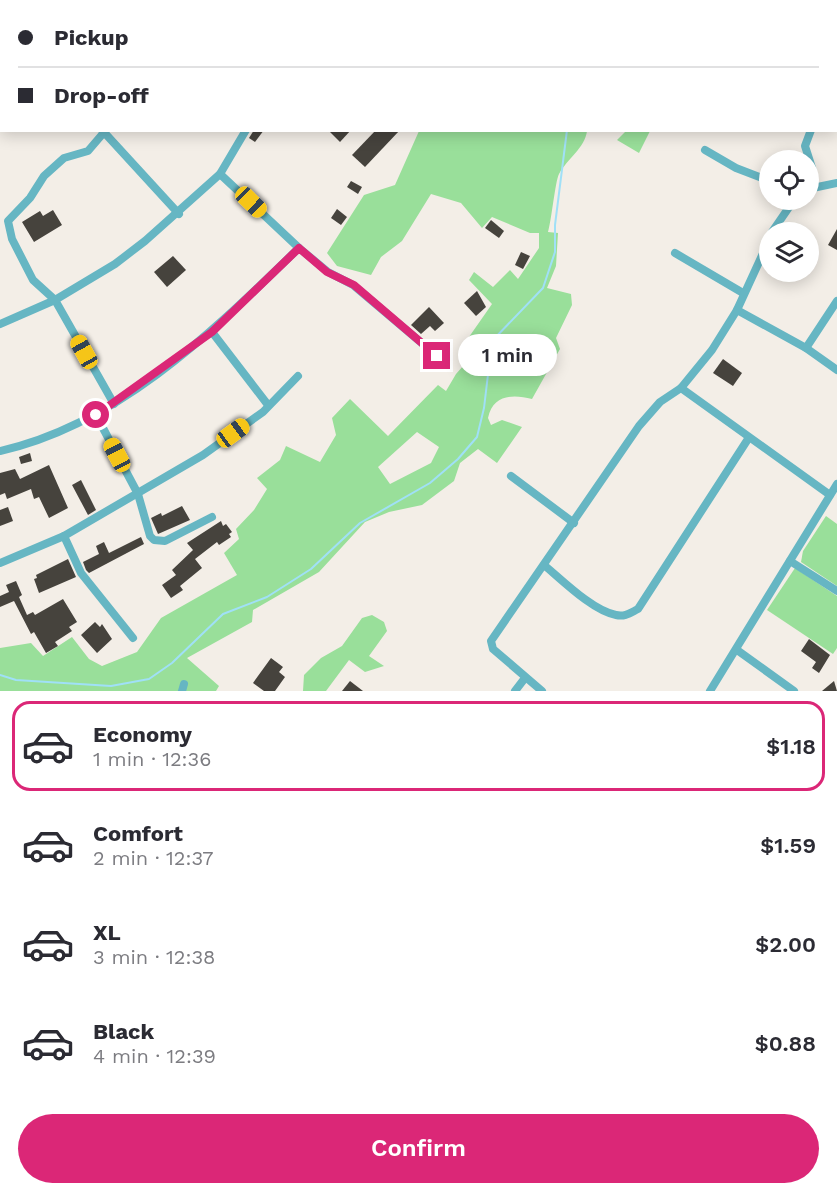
<!DOCTYPE html>
<meta charset="utf-8">
<style>
:root{--surface:#fff;--page:#f7f7f7;--text:#2b2b33;--muted:#7c7c81;--line:#e1e1e2;--accent:#db2777}
body{margin:0;font-family:"Work Sans",sans-serif;background:var(--page);color:var(--text);height:100vh;display:flex;flex-direction:column;font-size:22px;white-space:nowrap}
*{box-sizing:border-box;margin:0}
p{font-size:20px;color:var(--muted)}
.icon{flex:none;width:33px;height:33px;fill:none;stroke:currentColor;stroke-width:2;stroke-linecap:round;stroke-linejoin:round}
.map{position:relative;height:691px;overflow:hidden}
.panel{display:flex;flex-direction:column;background:var(--surface);flex:1}
.panel>*{flex:none}
.guide{position:absolute;left:0px;top:0px;width:837px;height:132px;box-shadow:0 3px 15px #0003;display:grid;align-content:center;height:132px;padding:0 18px;background:var(--surface)}
.controls{position:absolute;left:759px;top:150px;display:grid;gap:12px}
.controls a{display:grid;place-items:center;width:60px;height:60px;border-radius:50%;background:var(--surface);box-shadow:0 3px 15px #0003;font-size:30px}
.end{position:absolute;width:27px;height:27px;margin:-14px;border:8px solid #db2777;background:#fff;box-shadow:0 0 0 3px #fff}
.from{border-radius:50%}
.bubble{position:absolute;height:42px;border-radius:21px;background:var(--surface);box-shadow:0 3px 15px #0003;font-size:20px;font-weight:600;line-height:42px;text-align:center}
.car{position:absolute;width:18px;height:36px;margin:-18px -9px;border-radius:8px;box-shadow:0 0 4px 2px #0007;background:linear-gradient(#f5c518 24%,#345 0 40%,#f5c518 0 76%,#345 0 86%,#f5c518 0)}
.guide b{display:flex;align-items:center;gap:21px;height:57px;font-size:22px}
.guide b+b{border-top:2px solid var(--line)}
.guide i{width:15px;height:15px;background:var(--text)}
ul{padding:10px 0 0;list-style:none}
li{display:flex;align-items:center;gap:18px;height:90px;margin:0 12px 9px;padding:0 6px;border:3px solid transparent;border-radius:18px}
li div{flex:1}
li b{display:block;font-size:22px}
li em{font-style:normal;font-weight:600}
li.current{border-color:var(--accent)}
li>.icon{width:54px;height:54px;stroke-width:1.5}
.cta{display:flex;gap:12px;margin-top:auto;padding:12px 18px}
.cta a{flex:1;height:69px;border-radius:36px;background:var(--accent);color:#fff;font-size:24px;font-weight:600;line-height:69px;text-align:center}
.map>svg:first-child{display:block}
.green{fill:#99df9a;fill-rule:evenodd}
.lines{fill:none;stroke-linecap:round;stroke-linejoin:round}
.stream{stroke:#a0e0f7;stroke-width:2}
.building{fill:#46433d}
.minor{stroke:#66b6c3;stroke-width:8}
.route{stroke:#db2777;stroke-width:8}
</style>
<div class="map">
<svg width="837" height="691" viewBox="0 0 837 691">
<rect width="100%" height="100%" fill="#f3eee7"/>
<g class="green">
<path d="M419 131H587C585 148 567 159 559 174 555 182 552 218 548 232L558 233 556 266 547 288 571 294 572 305 556 338 560 349 532 399C512 394 493 395 488 418L491 425 502 420 522 427 497 463 478 449 460 463 454 481 422 505 389 512 365 522 319 572 253 610 252 622 187 658 219 686 216 691H0V648L31 643 43 656 72 637 89 659 102 666 137 652 161 618 237 575 224 553 239 539 236 529 254 510 267 489 257 478 280 460 286 446 320 462 336 435 332 418 350 399 388 436 438 385 446 391 456 374 472 356 462 347 492 304 469 280 474 272 493 287 510 270 518 279 539 248V233H530L492 217 482 228 461 203 431 194 402 241 381 257 371 275 337 266 327 253 364 195 395 185ZM417 432 439 447 431 463 390 484 378 467Z"/>
<path d="M626 131H650L639 153 617 140Z"/>
<path d="M826 516 837 524V586L801 562 803 551Z"/>
<path d="M795 568 837 596V648L833 654 767 610Z"/>
<path d="M372 615 384 622 387 631 369 656 384 666 365 672 349 660 326 691H303L304 675 321 658 342 646 362 618Z"/>
</g>
<g class="lines">
<g class="stream">
<path d="M570 2 573 0"/>
<path d="M0 675 16 680 111 686 149 679 172 663 223 614 267 597 311 569 360 523 430 483 458 459 477 437 484 408 492 341 543 288 555 252V225L567 130"/>
</g>
</g>
<g class="building">
<path d="M254 130H264L255 142 249 138Z"/>
<path d="M328 130H351L340 142Z"/>
<path d="M376 130H400L365 167 352 155Z"/>
<path d="M351 181 362 187 358 194 347 187Z"/>
<path d="M337 209 347 217 341 225 331 218Z"/>
<path d="M53 210 62 225 34 242 22 222 40 211 43 216Z"/>
<path d="M491 220 504 231 499 238 485 228Z"/>
<path d="M837 229V250L828 245Z"/>
<path d="M521 252 530 256 523 269 515 265Z"/>
<path d="M173 256 186 270 167 287 154 272Z"/>
<path d="M477 291 486 307 476 316 464 303Z"/>
<path d="M429 307 444 323 435 331 430 326 421 334 411 325Z"/>
<path d="M723 359 742 373 733 386 713 373Z"/>
<path d="M30 453 32 461 21 464 19 457Z"/>
<path d="M49 465 68 508 49 518 39 497 34 499 31 489 7 499 5 493 0 495V473L15 469 20 479Z"/>
<path d="M81 480 96 510 88 515 72 485Z"/>
<path d="M182 506 190 520 158 534 151 518 161 513 162 516Z"/>
<path d="M8 507 13 521 0 526V510Z"/>
<path d="M221 521 223 526 226 524 232 532 229 534 231 537 219 545 217 542 195 559 202 568 180 586 183 590 171 598 162 585 176 575 172 570 193 550 187 543Z"/>
<path d="M141 537 144 544 89 573 86 570 83 562 99 554 96 546 104 542 109 553Z"/>
<path d="M68 559 76 577 39 593 34 579 37 578 36 575Z"/>
<path d="M16 581 22 595 19 597 27 615 33 612 35 615 63 599 77 622 69 627 72 631 55 642 58 646 46 653 34 632 31 634 14 601 0 607V596L9 592 6 585Z"/>
<path d="M95 622 100 627 102 624 112 639 97 653 81 635Z"/>
<path d="M809 639 830 655 819 673 812 668 816 662 801 651Z"/>
<path d="M271 658 283 667 279 672 285 677 275 691H264L253 683Z"/>
<path d="M350 681 363 691H342Z"/>
<path d="M834 681 837 691H822Z"/>
</g>
<g class="lines">
<g class="minor">
<path d="M124 0 126 2"/>
<path d="M205 2 206 0"/>
<path d="M356 2 357 0"/>
<path d="M800 2V0"/>
<path d="M836 31 837 32"/>
<path d="M0 63H2"/>
<path d="M836 84 837 80"/>
<path d="M102 130 179 214"/>
<path d="M106 130 88 151 64 158 44 176 30 198 8 221 12 239 33 280 55 300 114 404"/>
<path d="M811 130 805 146 813 171 812 188"/>
<path d="M705 150 736 168 770 181"/>
<path d="M220 174 299 248 328 272 353 285 437 356"/>
<path d="M808 189 837 183"/>
<path d="M772 232 794 200"/>
<path d="M675 253 743 293"/>
<path d="M737 310 806 348 837 370"/>
<path d="M0 324 55 300 115 264 145 241 220 174 246 130"/>
<path d="M212 332 268 405"/>
<path d="M806 348 837 301"/>
<path d="M681 388 830 495"/>
<path d="M96 415 138 494 150 536 154 540 165 541 212 517"/>
<path d="M0 451C120 424 213 331 299 248"/>
<path d="M511 476 574 523"/>
<path d="M64 536 81 573 133 638"/>
<path d="M790 561 837 591"/>
<path d="M0 563 64 536 203 455 263 412 298 376"/>
<path d="M544 565C562 580 593 611 616 615 625 617 630 613 638 609L748 439"/>
<path d="M737 650 794 691"/>
<path d="M182 691 184 684"/>
<path d="M515 691 525 678"/>
<path d="M542 691 493 649 491 641 639 426 660 402 681 388 712 350 737 310 770 238"/>
<path d="M710 691 837 484"/>
</g>
</g>
<g class="lines">
<path class="route" d="M96 415 212 332 299 248 327 272 354 285 437 356"/>
</g>
</svg>
<div class="controls">
<a><svg class="icon" aria-label="locate" viewBox="0 0 24 24"><circle cx="12" cy="12" r="6"/><path d="M12 2v4M12 18v4M2 12h4M18 12h4"/></svg></a>
<a><svg class="icon" aria-label="layers" viewBox="0 0 24 24"><path d="M12 4l9 5-9 5-9-5zM3 14l9 5 9-5"/></svg></a>
</div>
<i class="end from" style="left:96px;top:415px"></i>
<i class="end" style="left:437px;top:356px"></i>
<div class="bubble" style="left:458px;top:334px;width:99px">1 min</div>
<i class="car" style="left:251px;top:202px;rotate:134deg"></i>
<i class="car" style="left:84px;top:352px;rotate:331deg"></i>
<i class="car" style="left:233px;top:433px;rotate:54deg"></i>
<i class="car" style="left:117px;top:455px;rotate:332deg"></i>
<div class="guide">
<b><i class="from"></i>Pickup</b>
<b><i></i>Drop-off</b>
</div>
</div>
<section class="panel">
<ul>
<li class="current"><svg class="icon" aria-label="car" viewBox="0 0 24 24"><path d="M5 17H2v-5l4-1 3-4h7l3 4 3 1v5h-3M9 17h6M6 11h13"/><circle cx="7" cy="17" r="2"/><circle cx="17" cy="17" r="2"/></svg><div><b>Economy</b><p>1 min · 12:36</p></div><em>$1.18</em></li>
<li><svg class="icon" aria-label="car" viewBox="0 0 24 24"><path d="M5 17H2v-5l4-1 3-4h7l3 4 3 1v5h-3M9 17h6M6 11h13"/><circle cx="7" cy="17" r="2"/><circle cx="17" cy="17" r="2"/></svg><div><b>Comfort</b><p>2 min · 12:37</p></div><em>$1.59</em></li>
<li><svg class="icon" aria-label="car" viewBox="0 0 24 24"><path d="M5 17H2v-5l4-1 3-4h7l3 4 3 1v5h-3M9 17h6M6 11h13"/><circle cx="7" cy="17" r="2"/><circle cx="17" cy="17" r="2"/></svg><div><b>XL</b><p>3 min · 12:38</p></div><em>$2.00</em></li>
<li><svg class="icon" aria-label="car" viewBox="0 0 24 24"><path d="M5 17H2v-5l4-1 3-4h7l3 4 3 1v5h-3M9 17h6M6 11h13"/><circle cx="7" cy="17" r="2"/><circle cx="17" cy="17" r="2"/></svg><div><b>Black</b><p>4 min · 12:39</p></div><em>$0.88</em></li>
</ul>
<div class="cta"><a>Confirm</a></div>
</section>
